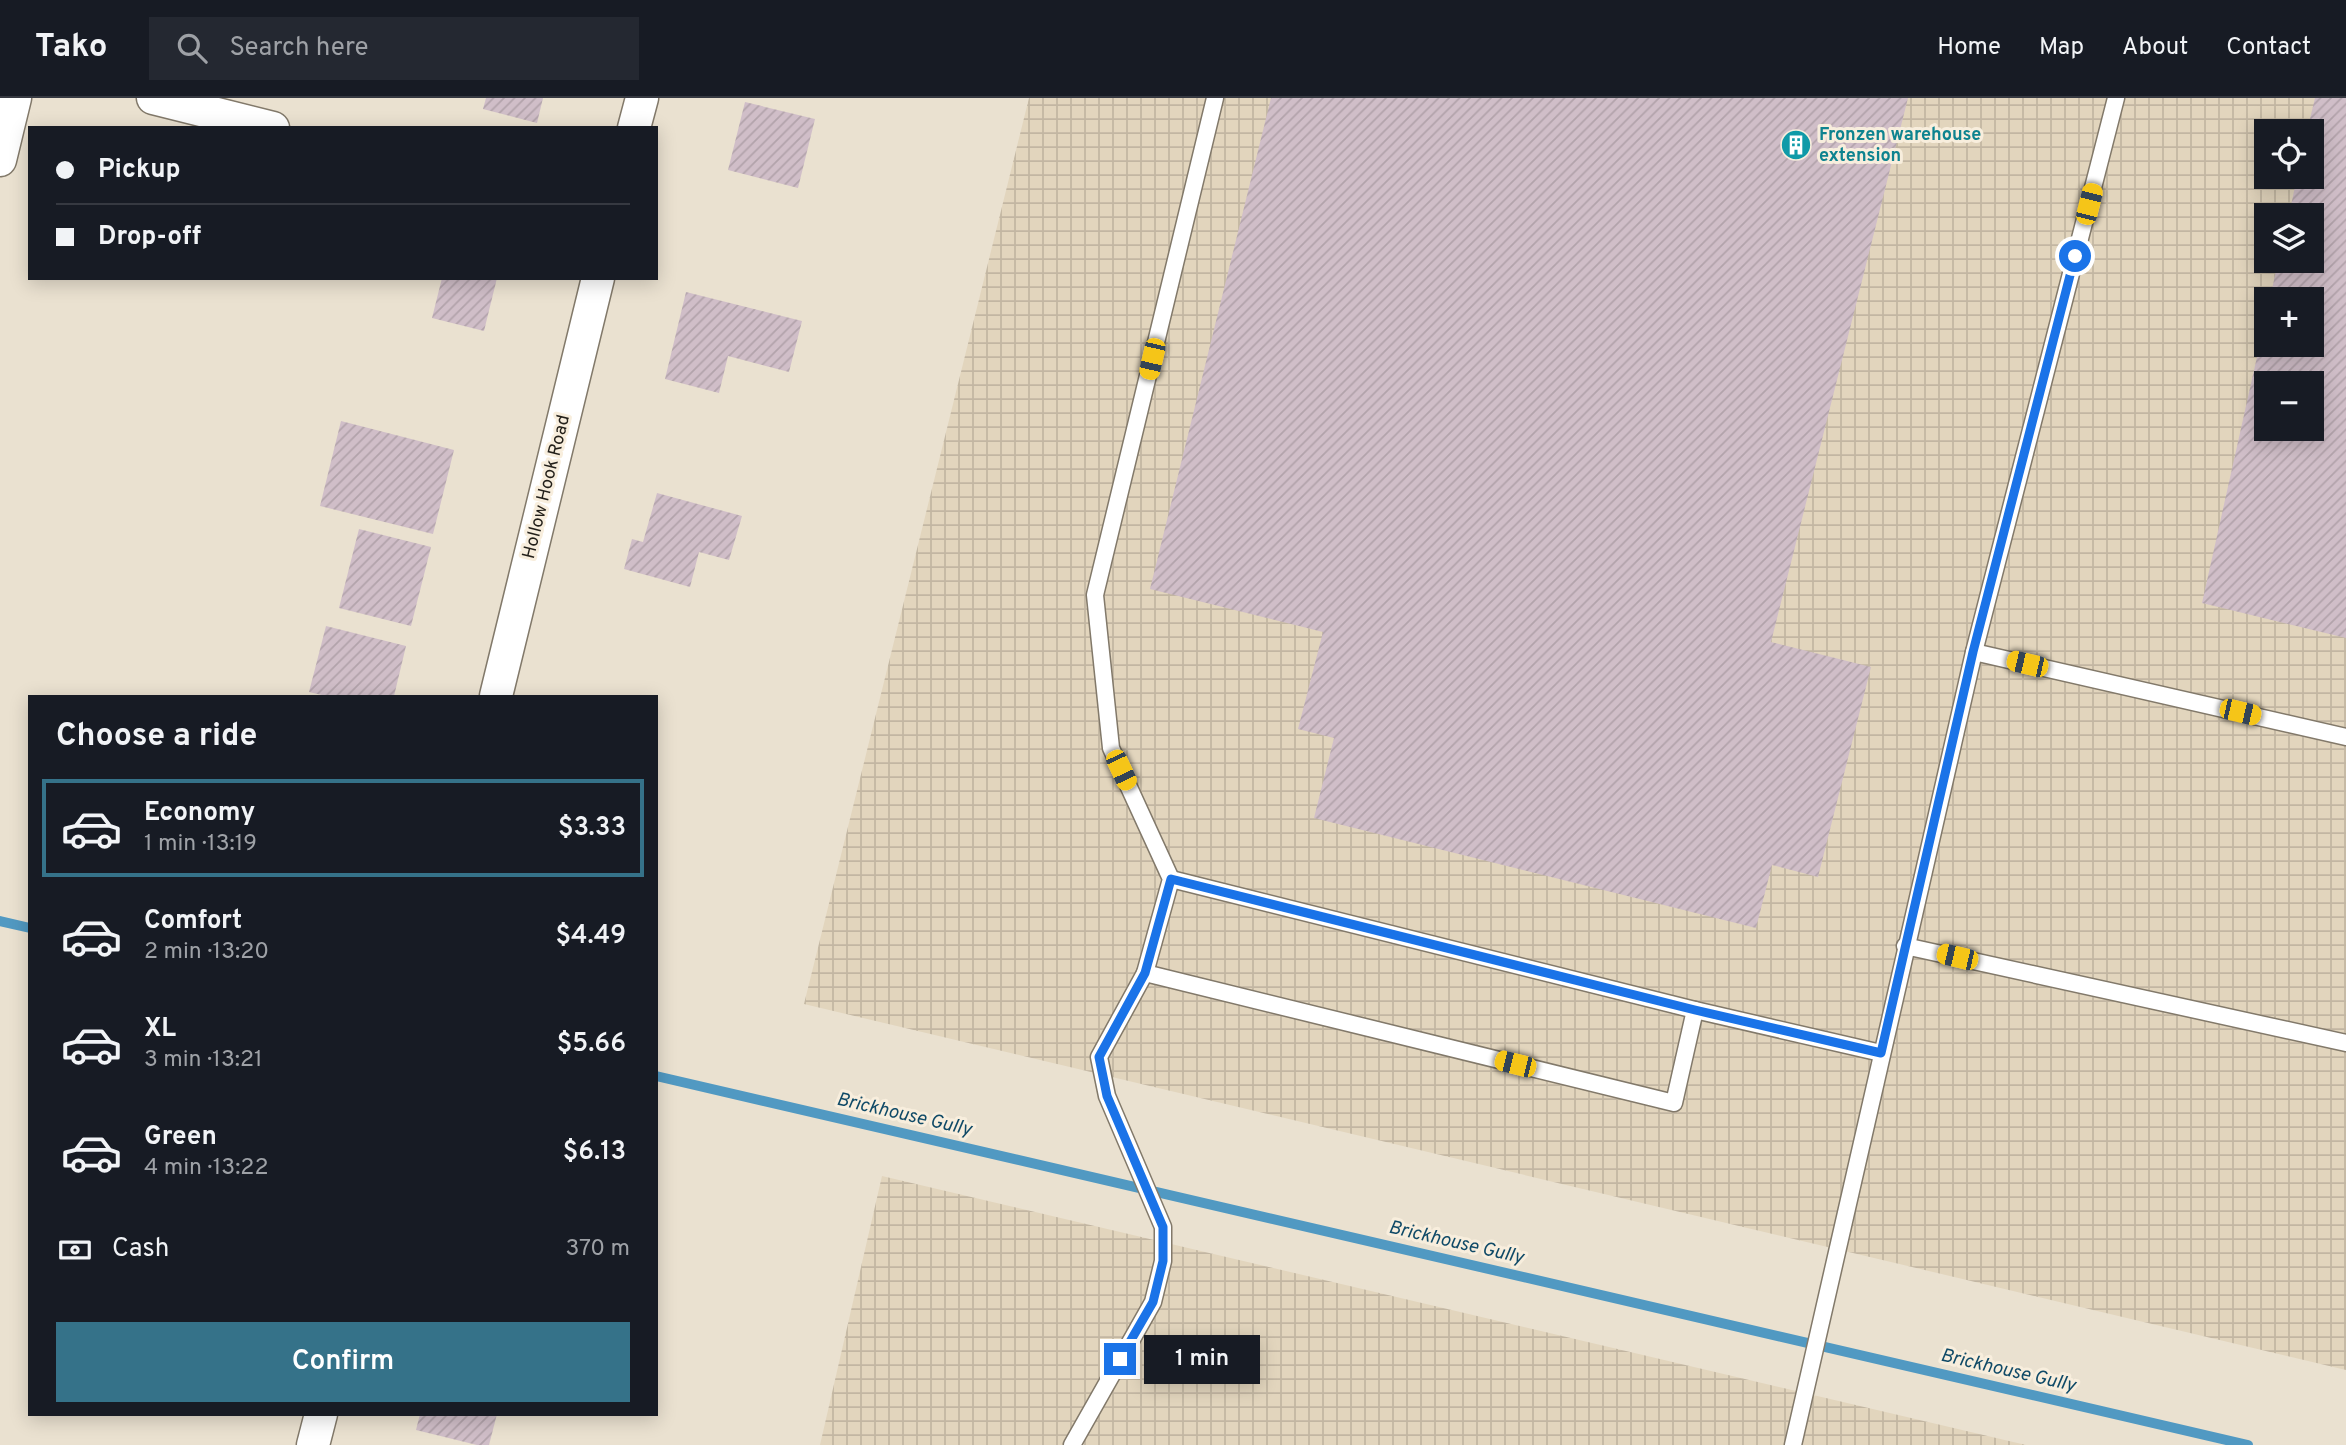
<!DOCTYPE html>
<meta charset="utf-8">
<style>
:root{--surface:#171b24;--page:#242831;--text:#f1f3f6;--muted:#9ea1a6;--line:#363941;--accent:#357289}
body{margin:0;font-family:Overpass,sans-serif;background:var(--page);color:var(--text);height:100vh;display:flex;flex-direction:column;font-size:26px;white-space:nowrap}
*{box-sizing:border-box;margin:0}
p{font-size:23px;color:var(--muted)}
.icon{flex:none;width:38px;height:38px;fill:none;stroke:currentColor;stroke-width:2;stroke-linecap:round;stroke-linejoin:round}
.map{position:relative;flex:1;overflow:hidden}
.drawer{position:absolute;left:28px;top:597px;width:630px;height:721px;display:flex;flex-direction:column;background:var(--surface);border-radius:0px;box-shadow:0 4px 18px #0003}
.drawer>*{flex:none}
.hud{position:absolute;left:28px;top:28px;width:630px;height:154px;border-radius:0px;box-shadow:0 4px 18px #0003;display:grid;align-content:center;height:154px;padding:0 28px;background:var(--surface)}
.buttons{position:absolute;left:2254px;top:21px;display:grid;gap:14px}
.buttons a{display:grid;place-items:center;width:70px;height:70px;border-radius:0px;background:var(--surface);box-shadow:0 4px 18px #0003;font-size:35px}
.end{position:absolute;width:32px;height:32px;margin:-16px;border:9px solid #1a73e8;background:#fff;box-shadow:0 0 0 4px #fff}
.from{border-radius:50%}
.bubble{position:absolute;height:49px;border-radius:0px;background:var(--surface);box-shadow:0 4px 18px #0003;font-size:23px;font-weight:600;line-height:49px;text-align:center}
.car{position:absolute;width:21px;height:42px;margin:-21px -10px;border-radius:9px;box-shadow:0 0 5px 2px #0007;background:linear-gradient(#f5c518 24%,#345 0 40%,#f5c518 0 76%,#345 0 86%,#f5c518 0)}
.hud b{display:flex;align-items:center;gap:24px;height:66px;font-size:26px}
.hud b+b{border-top:2px solid var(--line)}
.hud i{width:18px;height:18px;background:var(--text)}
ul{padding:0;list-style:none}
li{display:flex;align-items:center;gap:21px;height:98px;margin:0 14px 10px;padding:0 14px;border:4px solid transparent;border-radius:0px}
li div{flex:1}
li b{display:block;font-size:26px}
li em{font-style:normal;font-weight:600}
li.active{border-color:var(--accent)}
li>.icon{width:63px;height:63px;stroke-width:1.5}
h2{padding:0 28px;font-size:32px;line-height:84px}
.pay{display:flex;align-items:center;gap:18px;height:77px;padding:0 28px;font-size:26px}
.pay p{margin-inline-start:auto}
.cta{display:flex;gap:14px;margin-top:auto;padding:14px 28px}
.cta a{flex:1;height:80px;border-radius:0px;background:var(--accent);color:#fff;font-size:28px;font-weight:600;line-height:80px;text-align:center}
header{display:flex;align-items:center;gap:42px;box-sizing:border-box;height:98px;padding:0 35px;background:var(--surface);border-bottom:2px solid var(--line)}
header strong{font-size:33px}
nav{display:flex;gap:38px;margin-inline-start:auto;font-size:24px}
.search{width:490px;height:63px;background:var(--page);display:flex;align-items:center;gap:18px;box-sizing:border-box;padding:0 24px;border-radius:0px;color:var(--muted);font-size:26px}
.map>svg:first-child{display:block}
.industrial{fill:url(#industrial-grid);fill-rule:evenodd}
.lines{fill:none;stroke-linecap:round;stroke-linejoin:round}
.stream{stroke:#5199c2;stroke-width:10}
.building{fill:url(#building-hatch);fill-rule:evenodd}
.lane-casing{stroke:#82796a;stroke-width:19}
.street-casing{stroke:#82796a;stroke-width:35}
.lane{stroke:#fff;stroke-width:16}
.street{stroke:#fff;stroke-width:32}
.route{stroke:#1a73e8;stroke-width:9}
.labels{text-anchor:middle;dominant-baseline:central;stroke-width:6;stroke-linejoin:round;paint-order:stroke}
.culture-label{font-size:18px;font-weight:bold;fill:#0d838f;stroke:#f8eedd;text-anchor:start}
.street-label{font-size:18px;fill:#221f19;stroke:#f8eedd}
.water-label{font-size:19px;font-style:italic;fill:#104a67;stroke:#f8eedd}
</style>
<header>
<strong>Tako</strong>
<div class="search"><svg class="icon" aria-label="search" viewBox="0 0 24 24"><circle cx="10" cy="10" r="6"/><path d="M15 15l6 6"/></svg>Search here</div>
<nav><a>Home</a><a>Map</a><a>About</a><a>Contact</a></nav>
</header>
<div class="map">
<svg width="2346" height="1347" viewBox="0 0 2346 1347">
<defs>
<pattern id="industrial-grid" width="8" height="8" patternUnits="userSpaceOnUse" patternTransform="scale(1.75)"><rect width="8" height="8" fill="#e2d5bd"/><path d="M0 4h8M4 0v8" fill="none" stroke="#c2b6a2"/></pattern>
<pattern id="building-hatch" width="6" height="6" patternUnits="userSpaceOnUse" patternTransform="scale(1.75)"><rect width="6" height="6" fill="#d0bec8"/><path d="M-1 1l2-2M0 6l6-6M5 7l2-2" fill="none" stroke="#b2a3ab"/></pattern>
</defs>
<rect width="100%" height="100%" fill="#eae1d0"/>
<g class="industrial">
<path d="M1029 0H2346V1272L804 906ZM2266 33H2312V79H2266ZM2266 117H2312V163H2266ZM2266 201H2312V247H2266ZM2266 285H2312V331H2266Z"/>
<path d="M882 1078 2026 1347H820Z"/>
</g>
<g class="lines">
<g class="stream">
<path d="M0 823 30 830"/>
<path d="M656 978 2248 1347"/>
</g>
</g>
<g class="building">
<path d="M486 0H543L537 25 483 11Z"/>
<path d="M1271 0H1908L1771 544 1871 569 1818 779 1772 767 1756 830 1314 720 1334 640 1298 631 1323 534 1150 491Z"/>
<path d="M2315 0H2346V540L2202 505 2265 223 2266 247H2312V201H2270L2278 163H2312V117H2289L2297 79H2312V33H2307ZM2266 285H2312V331H2266Z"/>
<path d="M745 4 815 21 798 90 728 72Z"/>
<path d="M442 180H497L484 233 432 220Z"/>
<path d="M686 194 802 223 789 274 728 258 719 295 665 281Z"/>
<path d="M341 323 454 352 433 436 320 408Z"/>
<path d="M657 395 742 418 729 462 699 454 690 489 624 471 632 441 643 444Z"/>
<path d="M359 431 431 449 411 528 339 510Z"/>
<path d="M326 528 406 548 394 598H326L309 594Z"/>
<path d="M420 1316H497L489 1347H477L416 1332Z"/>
</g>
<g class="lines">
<g class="lane-casing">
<g id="lane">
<path d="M1974 554 2346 639"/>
<path d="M1171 781 1695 912 1881 955"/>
<path d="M1905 848 2346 945"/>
<path d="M1145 875 1171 781 1111 650 1095 497 1215 0"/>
<path d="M1072 1347 1153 1204 1163 1163V1129L1107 998 1099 959 1145 875 1674 1005 1695 912"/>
<path d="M1793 1347 1974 554 2116 0"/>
</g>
</g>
<g class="street-casing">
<g id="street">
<path d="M153 0 273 30"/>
<path d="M634 30 642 0"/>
<path d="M0 62 15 0"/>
<path d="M496 598 598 180"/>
<path d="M313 1347 321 1316"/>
</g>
</g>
<use href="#lane" class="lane"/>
<use href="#street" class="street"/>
</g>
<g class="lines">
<path class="route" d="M1120 1261 1153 1204 1163 1163V1129L1107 998 1099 959 1145 875 1171 781 1695 912 1881 955 1973 554 2075 158"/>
</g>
<defs>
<g id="building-disc" transform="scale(1.575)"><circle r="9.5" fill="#0f9aa8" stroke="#f8eedd"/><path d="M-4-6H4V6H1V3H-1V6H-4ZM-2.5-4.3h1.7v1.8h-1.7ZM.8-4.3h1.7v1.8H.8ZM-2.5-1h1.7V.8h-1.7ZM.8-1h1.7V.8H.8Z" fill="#fff"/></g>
</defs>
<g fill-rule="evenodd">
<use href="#building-disc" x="1796" y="47"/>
</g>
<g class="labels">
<g class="culture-label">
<text x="1819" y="37">Fronzen warehouse<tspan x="1819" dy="21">extension</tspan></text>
</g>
<g class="street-label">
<text transform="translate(547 389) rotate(-76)">Hollow Hook Road</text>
</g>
<g class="water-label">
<text transform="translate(904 1017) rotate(13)">Brickhouse Gully</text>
<text transform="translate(1456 1145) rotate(13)">Brickhouse Gully</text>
<text transform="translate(2008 1273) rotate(13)">Brickhouse Gully</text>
</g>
</g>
</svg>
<div class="buttons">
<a><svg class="icon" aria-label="locate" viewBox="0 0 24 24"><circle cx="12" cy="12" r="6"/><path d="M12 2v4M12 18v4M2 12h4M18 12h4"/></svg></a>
<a><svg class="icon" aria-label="layers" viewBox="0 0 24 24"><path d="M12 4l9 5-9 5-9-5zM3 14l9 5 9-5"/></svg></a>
<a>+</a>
<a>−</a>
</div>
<i class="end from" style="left:2075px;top:158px"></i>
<i class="end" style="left:1120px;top:1261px"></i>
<div class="bubble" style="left:1144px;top:1237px;width:116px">1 min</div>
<i class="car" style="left:2089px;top:106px;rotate:14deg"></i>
<i class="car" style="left:1152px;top:261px;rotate:193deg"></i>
<i class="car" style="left:2027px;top:566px;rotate:283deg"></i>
<i class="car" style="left:2240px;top:614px;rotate:103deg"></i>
<i class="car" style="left:1121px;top:672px;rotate:155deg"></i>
<i class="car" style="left:1957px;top:859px;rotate:283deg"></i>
<i class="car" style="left:1515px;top:966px;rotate:284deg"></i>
<div class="hud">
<b><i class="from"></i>Pickup</b>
<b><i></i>Drop-off</b>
</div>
<section class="drawer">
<h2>Choose a ride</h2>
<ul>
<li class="active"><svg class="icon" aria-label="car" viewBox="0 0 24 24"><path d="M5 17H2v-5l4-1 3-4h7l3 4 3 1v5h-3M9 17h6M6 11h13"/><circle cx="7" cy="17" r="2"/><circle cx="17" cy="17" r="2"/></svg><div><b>Economy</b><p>1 min · 13:19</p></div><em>$3.33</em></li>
<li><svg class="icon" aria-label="car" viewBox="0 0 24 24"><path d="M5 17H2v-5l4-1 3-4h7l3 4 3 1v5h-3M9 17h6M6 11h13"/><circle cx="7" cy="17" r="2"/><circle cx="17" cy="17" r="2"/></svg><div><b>Comfort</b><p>2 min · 13:20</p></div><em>$4.49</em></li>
<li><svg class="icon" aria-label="car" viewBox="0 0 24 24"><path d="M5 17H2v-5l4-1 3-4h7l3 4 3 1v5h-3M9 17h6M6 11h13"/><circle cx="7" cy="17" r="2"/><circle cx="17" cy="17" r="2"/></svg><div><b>XL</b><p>3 min · 13:21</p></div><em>$5.66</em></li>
<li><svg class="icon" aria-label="car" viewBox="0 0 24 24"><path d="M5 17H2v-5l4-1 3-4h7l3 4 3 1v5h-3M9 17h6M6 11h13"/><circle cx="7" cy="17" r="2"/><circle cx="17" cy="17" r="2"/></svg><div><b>Green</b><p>4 min · 13:22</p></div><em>$6.13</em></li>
</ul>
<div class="pay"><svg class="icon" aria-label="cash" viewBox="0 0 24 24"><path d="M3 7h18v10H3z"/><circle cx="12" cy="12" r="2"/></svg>Cash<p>370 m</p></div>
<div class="cta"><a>Confirm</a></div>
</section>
</div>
